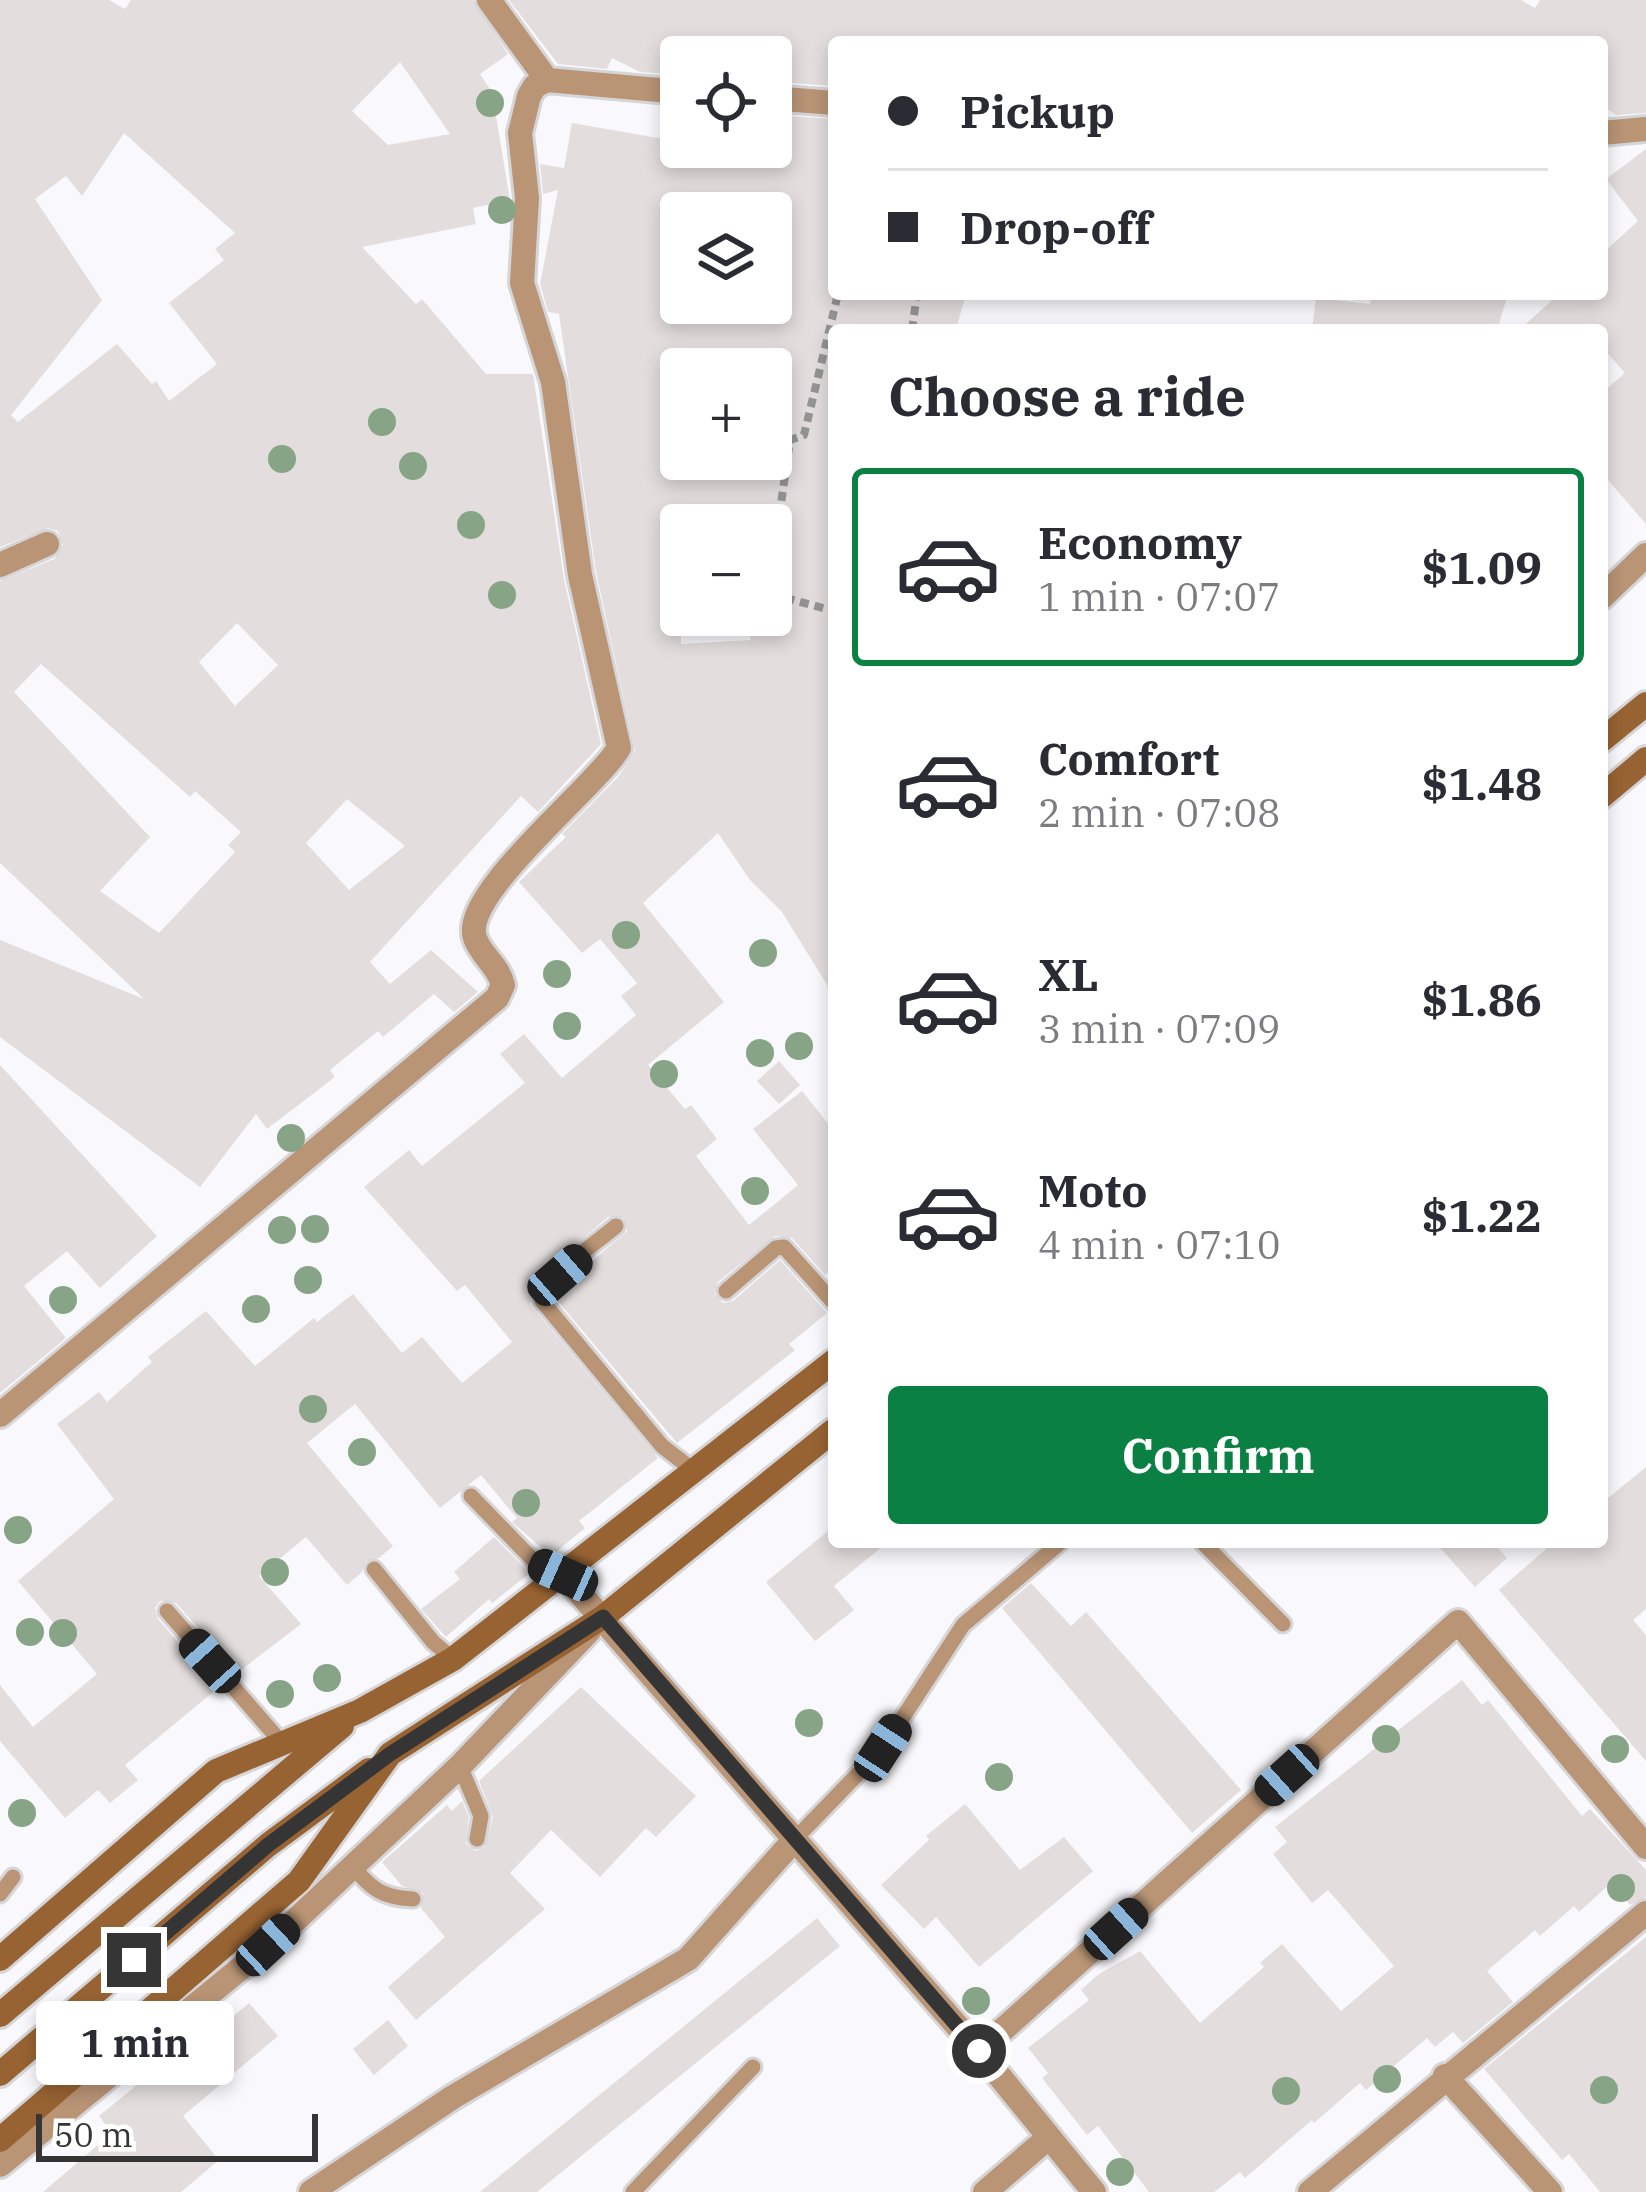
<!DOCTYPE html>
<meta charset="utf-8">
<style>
:root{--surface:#fff;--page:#f2f2f3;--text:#2b2b33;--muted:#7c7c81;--line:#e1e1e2;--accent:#0b8043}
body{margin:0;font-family:"IBM Plex Serif",serif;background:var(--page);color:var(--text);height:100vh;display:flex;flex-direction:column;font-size:45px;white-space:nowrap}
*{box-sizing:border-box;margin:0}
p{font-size:39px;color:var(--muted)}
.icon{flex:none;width:66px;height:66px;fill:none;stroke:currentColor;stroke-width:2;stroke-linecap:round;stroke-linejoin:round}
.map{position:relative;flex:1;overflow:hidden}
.sheet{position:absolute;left:828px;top:324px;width:780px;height:1224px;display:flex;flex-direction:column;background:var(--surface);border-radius:12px;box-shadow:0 6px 18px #0003}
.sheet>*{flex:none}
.hud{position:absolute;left:828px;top:36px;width:780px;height:264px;border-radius:12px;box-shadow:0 6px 18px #0003;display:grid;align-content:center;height:264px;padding:0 60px;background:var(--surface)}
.tools{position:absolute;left:660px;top:36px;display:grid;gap:24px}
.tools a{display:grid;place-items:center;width:132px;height:132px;border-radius:12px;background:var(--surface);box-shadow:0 6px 18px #0003;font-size:60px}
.scale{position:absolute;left:36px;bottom:30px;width:282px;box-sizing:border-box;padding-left:12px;border:6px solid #353536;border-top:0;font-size:33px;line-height:42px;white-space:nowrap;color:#353536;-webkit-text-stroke:9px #fff;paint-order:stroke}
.end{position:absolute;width:54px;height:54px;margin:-27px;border:15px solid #353536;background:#fff;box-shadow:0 0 0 6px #fff}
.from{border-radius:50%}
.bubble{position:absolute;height:84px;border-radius:12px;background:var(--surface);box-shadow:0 6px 18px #0003;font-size:39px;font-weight:800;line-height:84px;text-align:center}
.car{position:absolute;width:36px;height:72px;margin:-36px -18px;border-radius:15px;box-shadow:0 0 9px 3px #0007;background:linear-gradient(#222 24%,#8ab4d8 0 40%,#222 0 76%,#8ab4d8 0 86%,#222 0)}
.hud b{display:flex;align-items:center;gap:42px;height:114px;font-size:45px}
.hud b+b{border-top:3px solid var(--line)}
.hud i{width:30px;height:30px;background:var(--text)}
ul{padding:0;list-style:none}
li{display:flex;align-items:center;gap:36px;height:198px;margin:0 24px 18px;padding:0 36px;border:6px solid transparent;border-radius:12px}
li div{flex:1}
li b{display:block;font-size:45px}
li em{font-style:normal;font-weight:800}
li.on{border-color:var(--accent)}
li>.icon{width:108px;height:108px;stroke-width:1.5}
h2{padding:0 60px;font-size:54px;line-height:144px}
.primary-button{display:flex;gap:24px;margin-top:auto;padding:24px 60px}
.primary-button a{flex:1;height:138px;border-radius:12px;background:var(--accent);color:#fff;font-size:48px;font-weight:800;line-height:138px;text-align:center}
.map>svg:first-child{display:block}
.building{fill:#e3dedd;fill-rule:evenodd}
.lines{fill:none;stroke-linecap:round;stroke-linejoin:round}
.service-casing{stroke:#d6d5d8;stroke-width:21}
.minor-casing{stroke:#d6d5d8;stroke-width:30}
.secondary-casing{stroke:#d6d5d8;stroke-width:30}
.path{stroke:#949396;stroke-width:8;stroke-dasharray:9 6;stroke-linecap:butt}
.service{stroke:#b99475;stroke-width:15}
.minor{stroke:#b99475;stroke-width:24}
.secondary{stroke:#986332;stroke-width:24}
.tree{fill:#87a586}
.route{stroke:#353536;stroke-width:15}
</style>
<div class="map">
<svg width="1646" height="2192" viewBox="0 0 1646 2192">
<rect width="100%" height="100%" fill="#f9f8fc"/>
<g class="building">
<path d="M0 0H109L125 9 131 0H473L508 54 480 74 492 92 510 200 473 208 476 224 362 247 416 304 422 299 486 374H533L564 579 601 744 538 812 521 796 370 962 390 984 431 950 478 992 454 1012 434 994 383 1037 378 1031 330 1070 335 1077 267 1129 256 1114 200 1187 0 1037V940L144 999 0 863V581L54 559 63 545 58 531 48 528 0 547ZM400 62 450 134 388 145 352 111ZM124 133 235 233 215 249 224 260 169 303 217 364 169 401 156 381 152 384 117 344 18 422 11 415 102 300 35 199 66 176 82 196ZM237 623 278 665 235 706 199 662ZM41 664 190 797 195 791 241 832 228 845 235 852 159 933 100 891 150 837 14 692ZM347 799 405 846 349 890 306 843Z"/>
<path d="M509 0H1521L1535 8 1540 0H1646V113L1616 115 1602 105V42H834V86L776 82 781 57H681V75L640 72 612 58 607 69 558 64Z"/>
<path d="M771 115 834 119V294H966L956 330H834V996L782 912 750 880 718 833 643 903 724 1002 648 1065 685 1109 691 1105 717 1139 696 1156 749 1225 798 1185 753 1129 802 1091 834 1131V1267L825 1275 792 1238 775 1236 718 1282 715 1294 723 1303 733 1301 780 1260 827 1313 789 1344 795 1350 677 1443 556 1299 572 1278 627 1231 624 1218 608 1217 545 1271 530 1304 658 1458 579 1521 585 1528 551 1556 512 1522 517 1518 481 1475 440 1508 355 1404 307 1443 393 1546 379 1558 366 1561 362 1572 347 1585 306 1537 259 1576 301 1624 237 1673 176 1603 160 1601 155 1608 158 1619 218 1688 125 1765 138 1780 110 1803 98 1790 65 1818 0 1741V1685L33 1727 97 1674 18 1581 114 1499 57 1424 99 1392 107 1402 152 1362 148 1357 206 1311 255 1366 314 1318 317 1322 353 1294 402 1353 422 1337 462 1383 512 1342 465 1285 457 1291 364 1187 409 1150 422 1166 525 1083 500 1054 524 1034 562 1078 636 1015 621 996 637 983 600 939 582 953 519 882 566 837 562 834 618 777 635 751 596 572 559 314 548 312 540 284 558 190 543 194 540 164 564 168 572 123 681 142V147H771ZM681 213H771V303H681ZM681 369H771V459H681ZM681 525H787L772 619 747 627 751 640 681 644Z"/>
<path d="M1646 149V524L1602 473V393L1625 373 1602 347V330H1519L1559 294H1602V254L1638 221 1606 179Z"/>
<path d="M1371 294H1508L1497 330H1312L1316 298 1370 304Z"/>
<path d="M779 1061 800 1085 779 1104 757 1081Z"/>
<path d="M0 1065 157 1236 100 1288 67 1251 24 1286 66 1338 0 1393Z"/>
<path d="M1646 1467V1609L1633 1620 1646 1635V1761L1499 1590 1554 1542H1602V1503Z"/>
<path d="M834 1526V1542H888L834 1586 854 1610 815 1641 766 1582Z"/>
<path d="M494 1537 530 1573 492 1603 489 1599 446 1637 421 1609 460 1579 454 1572Z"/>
<path d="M1435 1542H1493L1507 1558 1475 1587Z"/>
<path d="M1031 1583 1071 1626 1086 1612 1241 1790 1192 1833 1002 1608Z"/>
<path d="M1462 1680 1482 1705 1488 1700 1582 1816 1590 1809 1646 1870V1897L1630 1905 1611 1883 1579 1912 1574 1906 1540 1936 1535 1930 1487 1971 1513 2002 1463 2043 1453 2032 1435 2047 1427 2038 1366 2090 1360 2083 1314 2123 1312 2120 1245 2178 1240 2172 1214 2192H1149L1098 2126 1087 2135 1042 2078 1048 2073 1028 2048 1089 2000 1081 1990 1099 1974 1140 1951 1200 2023 1264 1967 1260 1963 1282 1944 1341 2011 1394 1966 1328 1890 1312 1903 1273 1854 1287 1842 1275 1827Z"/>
<path d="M581 1687 696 1796 656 1837 646 1828 600 1877 551 1830 510 1873 545 1909 416 2020 388 1987 445 1937 421 1908 423 1893 402 1886 382 1862 447 1805 452 1811 462 1801 469 1817 466 1844 476 1851 485 1847 493 1817 479 1781Z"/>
<path d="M965 1804 1020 1870 1064 1837 1093 1871 979 1967 936 1917 924 1929 881 1885 929 1840 926 1836Z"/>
<path d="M817 1918 840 1946 537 2192H480Z"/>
<path d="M1646 1937V2192H1600L1569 2154 1562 2160 1484 2069Z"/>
<path d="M249 2003 278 2036 183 2116 219 2160 181 2192H43L112 2133 99 2116 149 2075 155 2082Z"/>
<path d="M388 2020 408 2046 374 2075 353 2049Z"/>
</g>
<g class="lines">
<g class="service-casing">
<g id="service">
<path d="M616 1226C593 1246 551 1271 542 1301L662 1446 693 1470"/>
<path d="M726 1291 776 1248 784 1247 834 1303"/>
<path d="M471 1496 535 1562 563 1575"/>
<path d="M1202 1542 1283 1624"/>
<path d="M374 1569 433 1642 453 1659"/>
<path d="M167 1611 281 1742"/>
<path d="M460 1766 481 1816 477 1839"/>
<path d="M795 1839 883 1748 963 1625 1061 1542"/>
<path d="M353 1866C370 1889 384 1898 413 1899"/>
<path d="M0 1894 13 1877"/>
<path d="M633 2192 753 2067"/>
</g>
</g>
<g class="minor-casing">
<g id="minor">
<path d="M489 0 547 80 681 92"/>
<path d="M771 98 834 103"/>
<path d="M1602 133 1646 129"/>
<path d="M0 565 47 544"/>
<path d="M1602 597 1646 555"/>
<path d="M0 1415 497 998 503 985C499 966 481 956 475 938 460 894 596 787 619 748L580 575 553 382 522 283 527 198 520 133 529 96 535 86 547 80"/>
<path d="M564 1575 979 2051 1094 2192"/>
<path d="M979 2051 1458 1622 1646 1847"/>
<path d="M1445 2076 1550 2192"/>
<path d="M0 2165 269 1945 460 1766 589 1631"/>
<path d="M311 2192 453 2097 688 1959 795 1839"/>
<path d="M985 2192 1048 2138"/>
<path d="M1310 2192 1646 1913"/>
</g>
</g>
<g class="secondary-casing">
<g id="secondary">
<path d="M1602 740 1646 704"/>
<path d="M1602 796 1646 759"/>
<path d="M0 1959 216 1771 360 1711 453 1659 834 1361"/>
<path d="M0 2015 342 1726"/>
<path d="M0 2074 268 1845 369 1770"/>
<path d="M0 2140 299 1881 390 1754 603 1617 834 1430"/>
</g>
</g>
<g class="path">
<path d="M912 330 917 294"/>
<path d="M771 575 790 440 804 435 838 294"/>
<path d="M771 594 834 611"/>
</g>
<use href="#service" class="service"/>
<use href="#minor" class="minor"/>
<use href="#secondary" class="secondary"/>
</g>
<g class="tree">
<circle cx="490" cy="103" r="14"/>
<circle cx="502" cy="210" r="14"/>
<circle cx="382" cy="422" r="14"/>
<circle cx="282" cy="459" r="14"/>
<circle cx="413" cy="466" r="14"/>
<circle cx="471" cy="525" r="14"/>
<circle cx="502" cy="595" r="14"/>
<circle cx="626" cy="935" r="14"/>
<circle cx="763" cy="953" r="14"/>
<circle cx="557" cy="974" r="14"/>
<circle cx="567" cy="1026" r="14"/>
<circle cx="799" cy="1046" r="14"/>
<circle cx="760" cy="1053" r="14"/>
<circle cx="664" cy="1074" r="14"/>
<circle cx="291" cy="1138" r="14"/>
<circle cx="755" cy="1191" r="14"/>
<circle cx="315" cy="1229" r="14"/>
<circle cx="282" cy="1230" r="14"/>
<circle cx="308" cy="1280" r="14"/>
<circle cx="63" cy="1300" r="14"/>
<circle cx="256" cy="1309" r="14"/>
<circle cx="313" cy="1409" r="14"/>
<circle cx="362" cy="1452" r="14"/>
<circle cx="526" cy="1503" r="14"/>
<circle cx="18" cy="1530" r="14"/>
<circle cx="275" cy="1572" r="14"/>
<circle cx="30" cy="1632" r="14"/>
<circle cx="63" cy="1633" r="14"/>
<circle cx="327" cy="1678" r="14"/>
<circle cx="280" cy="1694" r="14"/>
<circle cx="809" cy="1723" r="14"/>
<circle cx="1386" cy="1739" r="14"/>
<circle cx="1615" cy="1749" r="14"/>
<circle cx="999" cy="1777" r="14"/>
<circle cx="22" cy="1813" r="14"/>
<circle cx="1621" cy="1888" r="14"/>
<circle cx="976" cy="2001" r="14"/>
<circle cx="1387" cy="2079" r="14"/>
<circle cx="1604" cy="2090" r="14"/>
<circle cx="1286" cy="2091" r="14"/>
<circle cx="1120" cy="2172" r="14"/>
</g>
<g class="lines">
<path class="route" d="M134 1960 268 1845 390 1754 603 1617 979 2051"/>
</g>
</svg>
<div class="tools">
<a><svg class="icon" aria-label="locate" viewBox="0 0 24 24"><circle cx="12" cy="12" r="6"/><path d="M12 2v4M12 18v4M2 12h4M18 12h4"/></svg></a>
<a><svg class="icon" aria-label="layers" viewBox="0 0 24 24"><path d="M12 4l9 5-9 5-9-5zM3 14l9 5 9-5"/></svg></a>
<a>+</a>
<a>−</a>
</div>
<div class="scale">50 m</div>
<i class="end from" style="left:979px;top:2051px"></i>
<i class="end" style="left:134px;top:1960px"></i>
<div class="bubble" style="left:36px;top:2001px;width:198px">1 min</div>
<i class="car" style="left:560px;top:1275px;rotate:49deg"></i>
<i class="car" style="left:563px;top:1575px;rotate:294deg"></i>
<i class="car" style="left:210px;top:1661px;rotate:318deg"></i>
<i class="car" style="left:883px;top:1748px;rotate:33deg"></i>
<i class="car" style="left:1287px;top:1775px;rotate:228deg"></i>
<i class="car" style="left:1116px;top:1929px;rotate:48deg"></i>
<i class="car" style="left:268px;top:1945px;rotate:47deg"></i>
<div class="hud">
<b><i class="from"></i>Pickup</b>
<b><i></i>Drop-off</b>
</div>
<section class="sheet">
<h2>Choose a ride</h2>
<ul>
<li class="on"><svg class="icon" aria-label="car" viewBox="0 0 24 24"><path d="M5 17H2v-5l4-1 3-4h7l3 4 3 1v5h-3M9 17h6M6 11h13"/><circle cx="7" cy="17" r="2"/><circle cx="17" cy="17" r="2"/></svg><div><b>Economy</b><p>1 min · 07:07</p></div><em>$1.09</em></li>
<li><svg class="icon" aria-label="car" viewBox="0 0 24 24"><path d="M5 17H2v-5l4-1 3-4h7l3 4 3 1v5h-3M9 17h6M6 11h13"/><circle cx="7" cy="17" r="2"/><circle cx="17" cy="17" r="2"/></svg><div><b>Comfort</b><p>2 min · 07:08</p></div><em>$1.48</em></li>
<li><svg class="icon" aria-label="car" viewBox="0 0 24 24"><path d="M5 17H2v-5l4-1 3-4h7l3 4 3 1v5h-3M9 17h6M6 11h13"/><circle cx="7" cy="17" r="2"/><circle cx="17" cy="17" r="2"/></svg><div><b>XL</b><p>3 min · 07:09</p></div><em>$1.86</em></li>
<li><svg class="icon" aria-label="car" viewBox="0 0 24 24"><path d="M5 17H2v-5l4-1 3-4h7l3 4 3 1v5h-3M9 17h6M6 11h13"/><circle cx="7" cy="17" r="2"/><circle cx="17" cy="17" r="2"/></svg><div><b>Moto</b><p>4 min · 07:10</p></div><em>$1.22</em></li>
</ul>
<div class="primary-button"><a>Confirm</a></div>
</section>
</div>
